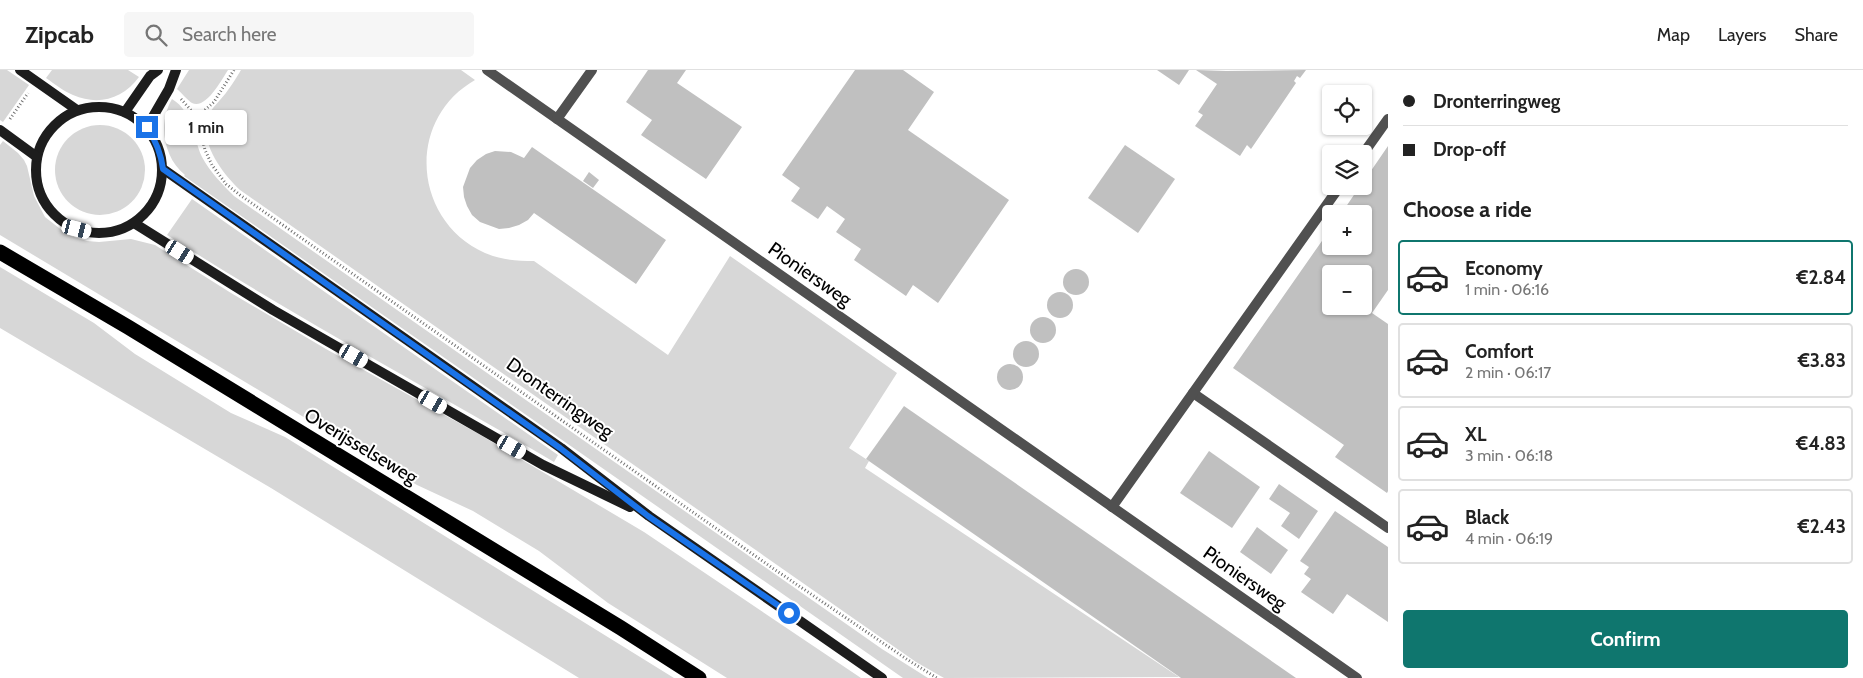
<!DOCTYPE html>
<meta charset="utf-8">
<style>
:root{--surface:#fff;--page:#f6f6f6;--text:#222;--muted:#767676;--line:#e0e0e0;--accent:#0f766e}
body{margin:0;font-family:Cabin,sans-serif;background:var(--page);color:var(--text);height:100vh;display:flex;flex-direction:column;font-size:19px;white-space:nowrap}
*{box-sizing:border-box;margin:0}
p{font-size:16px;color:var(--muted)}
.icon{flex:none;width:28px;height:28px;fill:none;stroke:currentColor;stroke-width:2;stroke-linecap:round;stroke-linejoin:round}
.map{position:relative;flex:1;overflow:hidden}
.side{display:flex;flex-direction:column;background:var(--surface);width:475px}
.side>*{flex:none}
.hud{display:grid;align-content:center;height:110px;padding:0 15px;background:var(--surface)}
.buttons{position:absolute;left:1322px;top:15px;display:grid;gap:10px}
.buttons a{display:grid;place-items:center;width:50px;height:50px;border-radius:5px;background:var(--surface);box-shadow:0 1px 4px #0004;font-size:25px}
.end{position:absolute;width:22px;height:22px;margin:-11px;border:6px solid #1a73e8;background:#fff;box-shadow:0 0 0 2px #fff}
.from{border-radius:50%}
.bubble{position:absolute;height:35px;border-radius:5px;background:var(--surface);box-shadow:0 1px 4px #0004;font-size:16px;font-weight:800;line-height:35px;text-align:center}
.car{position:absolute;width:15px;height:30px;margin:-15px -8px;border-radius:6px;box-shadow:0 0 4px 1px #0007;background:linear-gradient(#fff 24%,#345 0 40%,#fff 0 76%,#345 0 86%,#fff 0)}
.hud b{display:flex;align-items:center;gap:18px;height:48px;font-size:19px}
.hud b+b{border-top:1px solid var(--line)}
.hud i{width:12px;height:12px;background:var(--text)}
ul{padding:0;list-style:none}
li{display:flex;align-items:center;gap:15px;height:75px;margin:0 10px 8px;padding:0 5px;border:2px solid var(--line);border-radius:5px}
li div{flex:1}
li b{display:block;font-size:19px}
li em{font-style:normal;font-weight:800}
li.on{border-color:var(--accent)}
li>.icon{width:45px;height:45px;stroke-width:1.5}
h2{padding:0 15px;font-size:22px;line-height:60px}
.cta{display:flex;gap:10px;margin-top:auto;padding:10px 15px}
.cta a{flex:1;height:58px;border-radius:5px;background:var(--accent);color:#fff;font-size:20px;font-weight:800;line-height:58px;text-align:center}
header{display:flex;align-items:center;gap:30px;box-sizing:border-box;height:70px;padding:0 25px;background:var(--surface);border-bottom:1px solid var(--line)}
header strong{font-size:24px}
nav{display:flex;gap:28px;margin-inline-start:auto;font-size:18px}
.search{width:350px;height:45px;background:var(--page);display:flex;align-items:center;gap:12px;box-sizing:border-box;padding:0 18px;border-radius:5px;color:var(--muted);font-size:19px}
main{display:flex;flex:1;min-height:0}
.map>svg:first-child{display:block}
.green{fill:#d7d7d7}
.building{fill:#c0c0c0;fill-rule:evenodd}
.lines{fill:none;stroke-linecap:round;stroke-linejoin:round}
.path{stroke:#727272;stroke-width:3;stroke-dasharray:1 2.5;stroke-linecap:butt}
.street{stroke:#505050;stroke-width:10}
.secondary{stroke:#1d1d1d;stroke-width:10}
.highway{stroke:#000;stroke-width:15}
.route{stroke:#1a73e8;stroke-width:6}
.labels{text-anchor:middle;dominant-baseline:central;stroke-width:4;stroke-linejoin:round;paint-order:stroke}
.street-label{font-size:19px;fill:#000;stroke:#fff}
</style>
<header>
<strong>Zipcab</strong>
<div class="search"><svg class="icon" aria-label="search" viewBox="0 0 24 24"><circle cx="10" cy="10" r="6"/><path d="M15 15l6 6"/></svg>Search here</div>
<nav><a>Map</a><a>Layers</a><a>Share</a></nav>
</header>
<main>
<div class="map">
<svg width="1388" height="608" viewBox="0 0 1388 608">
<rect width="100%" height="100%" fill="#fff"/>
<g class="green">
<path d="M0 0H7L29 15 3 52 0 50Z"/>
<path d="M52 0H128L139 7C123 29 98 36 73 25 63 21 55 14 46 8Z"/>
<path d="M189 0H228C222 9 206 40 192 33 187 30 182 23 177 19Z"/>
<path d="M241 0H461L475 10C405 50 413 151 485 183 501 190 517 191 534 191L668 285 730 186 897 303 849 378 869 391 865 398 1179 607 944 608 916 592 240 120C223 104 200 74 207 48 211 38 222 29 228 20 233 13 237 7 241 0Z"/>
<path d="M172 29C194 43 192 65 202 87 210 102 222 114 234 126L882 579 928 608H903L184 106 185 105C163 87 158 53 172 29Z"/>
<circle cx="100" cy="100" r="45"/>
<path d="M3 71 18 83 24 90 27 96 34 126 45 147 68 165 87 171 99 172 131 169 155 175 231 223 326 279 477 363 644 462 861 608H727L608 533 539 481 473 441 417 415 0 165V75Z"/>
<path d="M192 129 558 385 554 392C425 316 293 246 167 165Z"/>
<path d="M0 197 94 253 135 284 231 343 285 367 674 608H579L271 418 0 258Z"/>
</g>
<g class="building">
<path d="M648 0H686L677 13 742 57 706 109 641 65 652 50 626 32Z"/>
<path d="M855 0H903L934 22 908 60 1009 130 938 233 913 215 906 226 854 190 861 179 836 162 845 149 827 136 818 149 791 131 800 118 782 105Z"/>
<path d="M1157 0H1189L1179 15Z"/>
<path d="M1196 0 1226 1 1306 0 1300 8 1297 6 1294 11 1296 13 1251 79 1247 75 1240 86 1195 56 1203 45 1198 42 1217 14Z"/>
<path d="M1125 75 1175 109 1138 163 1088 128Z"/>
<path d="M1388 76V220L1372 243 1388 254V421L1387 423 1335 387 1344 375 1233 298 1331 158V176H1364V144H1341L1360 116H1364V111ZM1331 204H1364V236H1331Z"/>
<path d="M532 77 666 170 636 214 534 143 528 150 519 155 509 158 499 159 480 152 472 145 467 136 464 127 463 117 470 98 477 90 486 84 495 81 511 82 524 88Z"/>
<path d="M589 102 599 110 593 118 583 111Z"/>
<circle cx="1076" cy="212" r="13"/>
<circle cx="1060" cy="235" r="13"/>
<circle cx="1043" cy="260" r="13"/>
<circle cx="1026" cy="284" r="13"/>
<circle cx="1010" cy="307" r="13"/>
<path d="M904 336 1296 608H1181L866 389Z"/>
<path d="M1209 381 1260 417 1232 458 1180 423Z"/>
<path d="M1279 414 1318 441 1299 469 1281 456 1290 443 1269 429Z"/>
<path d="M1335 441 1388 477V552L1347 524 1333 544 1301 522 1311 509 1304 504 1309 497 1300 491Z"/>
<path d="M1257 457 1288 480 1271 504 1240 482Z"/>
</g>
<g class="lines">
<g class="path">
<path d="M181 29 197 47 205 80 212 95 226 114 240 125 774 499 908 590 937 608"/>
<path d="M197 47 214 32 234 0"/>
<path d="M10 49 28 23"/>
</g>
<g class="street">
<path d="M487 0 1357 608"/>
<path d="M557 49 592 0"/>
<path d="M1363 84 1388 49"/>
<path d="M1193 323 1388 458"/>
<path d="M1112 437 1340 116"/>
</g>
<g class="secondary">
<path d="M20 0 77 40"/>
<circle cx="99" cy="100" r="63"/>
<path d="M125 42 150 6 158 0"/>
<path d="M147 57 169 19 176 0"/>
<path d="M0 60 37 87"/>
<path d="M163 99 561 378 649 446 882 608"/>
<path d="M134 153 273 240 543 395 630 437"/>
</g>
<path class="highway" d="M0 182 128 257 621 558 699 608"/>
</g>
<g class="lines">
<path class="route" d="M147 57C156 71 161 83 163 99L560 378 648 446 789 543"/>
</g>
<g class="labels">
<g class="street-label">
<text transform="translate(810 204) rotate(35)">Pioniersweg</text>
<text transform="translate(560 328) rotate(35)">Dronterringweg</text>
<text transform="translate(361 376) rotate(31)">Overijsselseweg</text>
<text transform="translate(1245 508) rotate(35)">Pioniersweg</text>
</g>
</g>
</svg>
<div class="buttons">
<a><svg class="icon" aria-label="locate" viewBox="0 0 24 24"><circle cx="12" cy="12" r="6"/><path d="M12 2v4M12 18v4M2 12h4M18 12h4"/></svg></a>
<a><svg class="icon" aria-label="layers" viewBox="0 0 24 24"><path d="M12 4l9 5-9 5-9-5zM3 14l9 5 9-5"/></svg></a>
<a>+</a>
<a>−</a>
</div>
<i class="end from" style="left:789px;top:543px"></i>
<i class="end" style="left:147px;top:57px"></i>
<div class="bubble" style="left:165px;top:40px;width:82px">1 min</div>
<i class="car" style="left:77px;top:159px;rotate:104deg"></i>
<i class="car" style="left:180px;top:182px;rotate:122deg"></i>
<i class="car" style="left:354px;top:286px;rotate:120deg"></i>
<i class="car" style="left:433px;top:332px;rotate:120deg"></i>
<i class="car" style="left:512px;top:377px;rotate:120deg"></i>
</div>
<section class="side">
<div class="hud">
<b><i class="from"></i>Dronterringweg</b>
<b><i></i>Drop-off</b>
</div>
<h2>Choose a ride</h2>
<ul>
<li class="on"><svg class="icon" aria-label="car" viewBox="0 0 24 24"><path d="M5 17H2v-5l4-1 3-4h7l3 4 3 1v5h-3M9 17h6M6 11h13"/><circle cx="7" cy="17" r="2"/><circle cx="17" cy="17" r="2"/></svg><div><b>Economy</b><p>1 min · 06:16</p></div><em>€2.84</em></li>
<li><svg class="icon" aria-label="car" viewBox="0 0 24 24"><path d="M5 17H2v-5l4-1 3-4h7l3 4 3 1v5h-3M9 17h6M6 11h13"/><circle cx="7" cy="17" r="2"/><circle cx="17" cy="17" r="2"/></svg><div><b>Comfort</b><p>2 min · 06:17</p></div><em>€3.83</em></li>
<li><svg class="icon" aria-label="car" viewBox="0 0 24 24"><path d="M5 17H2v-5l4-1 3-4h7l3 4 3 1v5h-3M9 17h6M6 11h13"/><circle cx="7" cy="17" r="2"/><circle cx="17" cy="17" r="2"/></svg><div><b>XL</b><p>3 min · 06:18</p></div><em>€4.83</em></li>
<li><svg class="icon" aria-label="car" viewBox="0 0 24 24"><path d="M5 17H2v-5l4-1 3-4h7l3 4 3 1v5h-3M9 17h6M6 11h13"/><circle cx="7" cy="17" r="2"/><circle cx="17" cy="17" r="2"/></svg><div><b>Black</b><p>4 min · 06:19</p></div><em>€2.43</em></li>
</ul>
<div class="cta"><a>Confirm</a></div>
</section>
</main>
